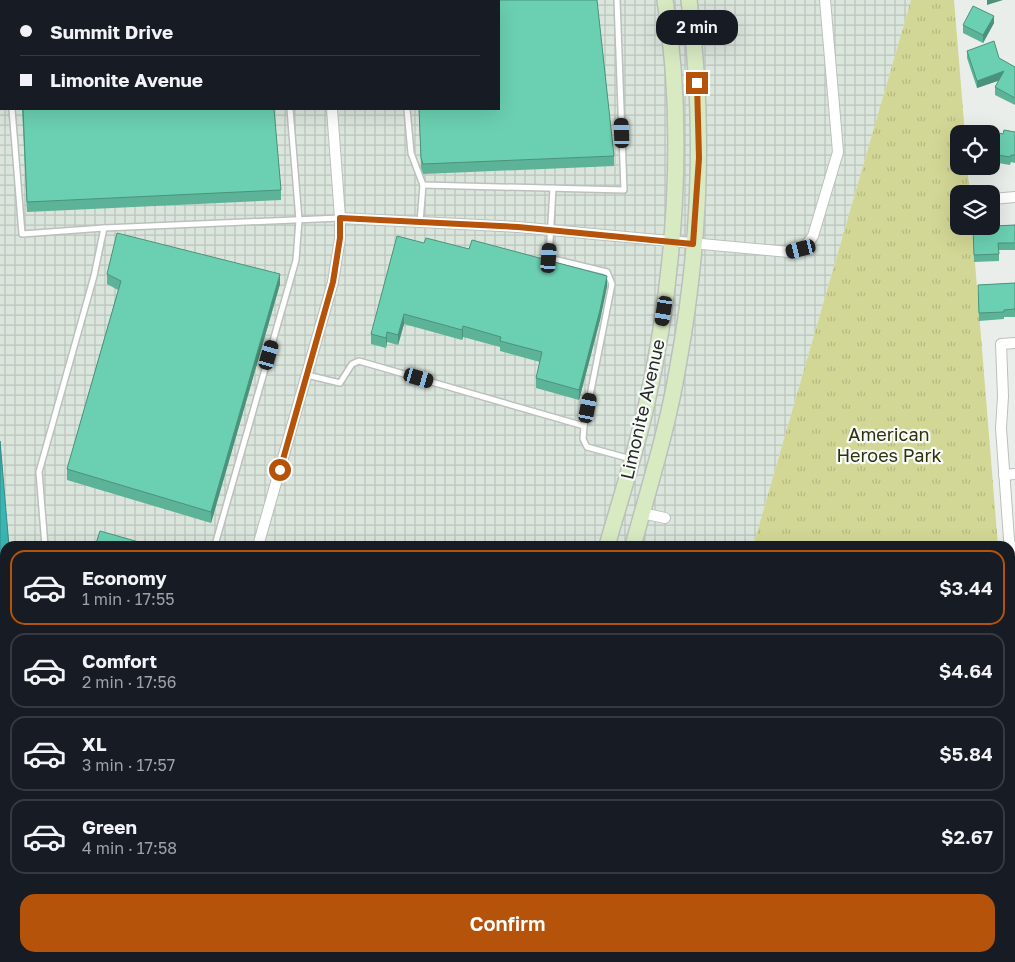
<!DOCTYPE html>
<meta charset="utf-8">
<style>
:root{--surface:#171b24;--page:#20242c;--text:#f1f3f6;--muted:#9ea1a6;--line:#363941;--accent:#b45309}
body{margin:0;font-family:"Golos Text",sans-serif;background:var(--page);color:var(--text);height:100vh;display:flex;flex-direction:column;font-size:19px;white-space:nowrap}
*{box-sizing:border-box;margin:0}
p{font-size:16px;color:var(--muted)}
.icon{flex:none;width:28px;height:28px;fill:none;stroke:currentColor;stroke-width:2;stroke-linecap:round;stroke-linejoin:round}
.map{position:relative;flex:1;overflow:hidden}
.sheet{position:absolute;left:0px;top:541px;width:1015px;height:421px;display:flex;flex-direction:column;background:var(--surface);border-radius:15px 15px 0 0;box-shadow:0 5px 20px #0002}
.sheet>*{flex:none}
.hud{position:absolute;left:0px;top:0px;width:500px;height:110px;box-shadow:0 5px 20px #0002;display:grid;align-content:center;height:110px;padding:0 20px;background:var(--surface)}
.controls{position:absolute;left:950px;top:125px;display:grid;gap:10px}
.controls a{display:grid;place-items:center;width:50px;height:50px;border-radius:10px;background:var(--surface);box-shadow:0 5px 20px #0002;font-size:25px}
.end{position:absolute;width:22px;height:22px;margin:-11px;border:6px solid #b45309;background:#fff;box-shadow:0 0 0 2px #fff}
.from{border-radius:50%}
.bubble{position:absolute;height:35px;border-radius:15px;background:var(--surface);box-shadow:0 5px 20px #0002;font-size:16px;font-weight:600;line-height:35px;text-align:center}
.car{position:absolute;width:15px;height:30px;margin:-15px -8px;border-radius:6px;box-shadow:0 0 4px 1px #0007;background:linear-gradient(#222 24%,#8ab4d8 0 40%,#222 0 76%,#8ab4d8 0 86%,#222 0)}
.hud b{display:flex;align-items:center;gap:18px;height:48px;font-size:19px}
.hud b+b{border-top:1px solid var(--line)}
.hud i{width:12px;height:12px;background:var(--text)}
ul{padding:9px 0 0;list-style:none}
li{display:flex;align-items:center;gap:15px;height:75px;margin:0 10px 8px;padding:0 10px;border:2px solid var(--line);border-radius:15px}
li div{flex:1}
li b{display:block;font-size:19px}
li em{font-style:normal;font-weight:600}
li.on{border-color:var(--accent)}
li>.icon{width:45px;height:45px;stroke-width:1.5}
.cta{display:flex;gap:10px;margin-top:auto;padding:10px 20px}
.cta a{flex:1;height:58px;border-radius:15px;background:var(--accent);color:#fff;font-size:20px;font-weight:600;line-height:58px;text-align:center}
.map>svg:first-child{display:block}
.industrial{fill:url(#industrial-grid);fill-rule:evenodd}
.park{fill:url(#park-tufts)}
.water{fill:#3bb5b1;stroke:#358b88}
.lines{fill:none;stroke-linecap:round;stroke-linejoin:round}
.lane-casing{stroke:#bcc0bc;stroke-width:8}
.street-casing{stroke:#bcc0bc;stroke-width:12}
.secondary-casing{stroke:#bcc0bc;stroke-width:18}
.lane{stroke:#fff;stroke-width:5}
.street{stroke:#fff;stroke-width:10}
.secondary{stroke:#d7eac2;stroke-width:15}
.wall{fill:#5cb398}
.shaded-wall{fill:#4b927c}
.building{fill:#6bd0b1;stroke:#4b927c}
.route{stroke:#b45309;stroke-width:6}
.labels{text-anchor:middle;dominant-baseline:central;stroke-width:4.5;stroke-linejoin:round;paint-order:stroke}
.street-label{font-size:18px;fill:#272827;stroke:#f7fcf8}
.park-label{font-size:18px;fill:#30310e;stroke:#f7fcf8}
</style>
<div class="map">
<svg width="1015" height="962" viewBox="0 0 1015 962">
<defs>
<pattern id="industrial-grid" width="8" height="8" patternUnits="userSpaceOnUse" patternTransform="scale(1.25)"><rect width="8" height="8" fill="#dae5dc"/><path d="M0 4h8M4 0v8" fill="none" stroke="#bbc4bd"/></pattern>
<pattern id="park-tufts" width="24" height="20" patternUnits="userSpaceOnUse" patternTransform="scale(1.25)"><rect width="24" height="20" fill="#d3d795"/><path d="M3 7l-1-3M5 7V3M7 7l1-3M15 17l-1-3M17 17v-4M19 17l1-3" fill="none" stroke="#b5b980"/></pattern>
</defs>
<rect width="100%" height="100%" fill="#e9eeea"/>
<path class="industrial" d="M0 0H911L753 546H5V958H478L477 962H0ZM1 1H499V109H1Z"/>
<g class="park">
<path d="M911 0H954L965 134H959V166H967L970 194H959V226H972L998 546H753Z"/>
<path d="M1010 717 1015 782V944L1010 943Z"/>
</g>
<path class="water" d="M0 441 9 546H5V622L3 624 0 623Z"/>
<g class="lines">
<g class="lane-casing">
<g id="lane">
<path d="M18 0V1"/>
<path d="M281 0V1"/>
<path d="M398 0V1"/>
<path d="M213 1 229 0"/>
<path d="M12 109 22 234 104 228 94 276 39 472 45 546"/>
<path d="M407 109 411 153 423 185 420 222"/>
<path d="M423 185 624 190 617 0"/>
<path d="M104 228 340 218"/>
<path d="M307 375 340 383 352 364 359 361 584 426 612 284 607 272 549 258 553 188"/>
<path d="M584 426 583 439 587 447 631 459"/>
<path d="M215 545 296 260 299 220 290 109"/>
<path d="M0 749 5 750"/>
<path d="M430 958 431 962"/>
<path d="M204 962 205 958"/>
<path d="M357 962 358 958"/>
</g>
</g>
<g class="street-casing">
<g id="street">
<path d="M324 0V1"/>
<path d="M993 199 1015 197"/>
<path d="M340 218 518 227 789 252C801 249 807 246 813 236L838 152 825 0"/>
<path d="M1015 343 1001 344 1003 396 1001 428 1009 539 1015 573"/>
<path d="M1004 475 1015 474"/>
<path d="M642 513 665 518"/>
<path d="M258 546 333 282 340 238V218L332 109"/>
<path d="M167 962 169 958"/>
<path d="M614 962H617"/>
<path d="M759 962 760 958"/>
</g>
</g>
<g class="secondary-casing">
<g id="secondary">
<path d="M607 546C620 500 635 454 646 407 675 280 686 130 665 0"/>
<path d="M633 546C649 487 668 427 678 366 700 246 705 121 689 0"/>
<path d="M0 674 5 676"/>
<path d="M0 692 5 694"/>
<path d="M924 958 941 962"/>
<path d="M1006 958 1015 960"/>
<path d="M493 962 495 958"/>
<path d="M518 962 520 958"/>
</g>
</g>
<use href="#lane" class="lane"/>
<use href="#street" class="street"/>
<use href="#secondary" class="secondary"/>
</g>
<g class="wall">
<path d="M435 0H597L614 156V166L423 174 421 168 419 109H499V1H436Z"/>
<path d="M994 23 983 43 963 33V25Z"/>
<path d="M967 51 999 58 1015 67V105L995 95V87L999 80 977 88 967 58Z"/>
<path d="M22 109H274L281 190V200L27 212Z"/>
<path d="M1015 132V163L1011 162 1010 165 992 162 991 168 983 166H991V134H1003Z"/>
<path d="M1015 225V250H999V261L974 262 973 227Z"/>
<path d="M424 243 607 286 600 320 579 400 536 388V378L540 362 500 351V347L463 337 462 340 404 324 398 345 387 342 386 348 371 344V334Z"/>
<path d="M107 274 280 284 211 523 67 480V469L118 290 107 284Z"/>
<path d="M1015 283V317H1004V319L979 321 978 285Z"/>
<path d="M1015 695V730H1012L1010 696Z"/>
</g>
<g class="shaded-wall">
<path d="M987 0H1003L987 5Z"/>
<path d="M994 16V23L983 43V35Z"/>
<path d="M1004 71V79L977 88V81Z"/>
<path d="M280 274V284L211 523V512Z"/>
<path d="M607 276V286L600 320 579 400V390Z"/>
<path d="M404 314V324L398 345V335Z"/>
<path d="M463 326V337L462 340V330Z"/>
<path d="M387 332V342L386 348V338Z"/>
<path d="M149 958H151L150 962H148Z"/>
<path d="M343 958H345L344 962H342Z"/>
</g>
<g class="building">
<path d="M436 0H597L614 156 423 164 421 158 419 109H499V1H436Z"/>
<path d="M973 6 994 16 983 35 963 25Z"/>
<path d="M994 41 999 58 1015 67V98L995 87 1004 71 977 81 967 51Z"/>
<path d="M23 109H274L281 190 27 202Z"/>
<path d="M972 128 1003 134 1004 130 1015 132V155H1011L1010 157 992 154 991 159V134H970Z"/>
<path d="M1015 225V243H998L999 254 974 255 973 227Z"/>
<path d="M117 233 280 274 211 512 67 469 121 281 107 274Z"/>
<path d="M397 236 424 243 426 238 469 249 472 240 607 276 600 310 579 390 536 378 542 352 500 341 501 337 463 326 462 330 404 314 398 335 387 332 386 338 371 334Z"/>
<path d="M1015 283V309L1004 310V312L979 313 978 285Z"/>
<path d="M100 531 153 546H95Z"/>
<path d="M1015 695V722H1012L1010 696Z"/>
<path d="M0 757 5 758V958H149L148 962H0Z"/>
<path d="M248 958H343L342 962H247Z"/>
</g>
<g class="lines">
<path class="route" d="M280 470 333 282 340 238V218L518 227 693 244 699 158 697 83"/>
</g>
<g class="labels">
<g class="street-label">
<text transform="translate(642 409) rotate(-77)">Limonite Avenue</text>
</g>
<g class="park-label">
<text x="889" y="434">American<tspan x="889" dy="21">Heroes Park</tspan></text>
</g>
</g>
</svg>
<div class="controls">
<a><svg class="icon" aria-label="locate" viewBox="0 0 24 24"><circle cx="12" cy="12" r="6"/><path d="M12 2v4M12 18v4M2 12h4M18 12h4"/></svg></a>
<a><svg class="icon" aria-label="layers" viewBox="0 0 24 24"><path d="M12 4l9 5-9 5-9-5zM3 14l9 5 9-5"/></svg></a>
</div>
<i class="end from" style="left:280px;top:470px"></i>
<i class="end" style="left:697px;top:83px"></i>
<div class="bubble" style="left:656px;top:10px;width:82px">2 min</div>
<i class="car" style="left:622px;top:133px;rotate:358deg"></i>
<i class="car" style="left:801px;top:249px;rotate:256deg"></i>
<i class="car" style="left:549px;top:258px;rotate:4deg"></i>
<i class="car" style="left:664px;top:311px;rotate:189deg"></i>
<i class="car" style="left:269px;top:355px;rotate:16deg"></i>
<i class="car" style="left:419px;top:378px;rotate:106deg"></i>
<i class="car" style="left:588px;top:408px;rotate:11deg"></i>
<div class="hud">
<b><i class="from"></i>Summit Drive</b>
<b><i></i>Limonite Avenue</b>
</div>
<section class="sheet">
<ul>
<li class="on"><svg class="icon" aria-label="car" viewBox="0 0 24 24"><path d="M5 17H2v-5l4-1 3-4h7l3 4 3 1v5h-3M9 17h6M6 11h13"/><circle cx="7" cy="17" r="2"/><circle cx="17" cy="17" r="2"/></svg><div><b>Economy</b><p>1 min · 17:55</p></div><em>$3.44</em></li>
<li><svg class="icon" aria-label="car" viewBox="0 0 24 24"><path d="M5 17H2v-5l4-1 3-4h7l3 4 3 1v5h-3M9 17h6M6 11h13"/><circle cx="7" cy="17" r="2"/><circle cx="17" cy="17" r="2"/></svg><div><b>Comfort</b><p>2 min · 17:56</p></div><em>$4.64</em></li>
<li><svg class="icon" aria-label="car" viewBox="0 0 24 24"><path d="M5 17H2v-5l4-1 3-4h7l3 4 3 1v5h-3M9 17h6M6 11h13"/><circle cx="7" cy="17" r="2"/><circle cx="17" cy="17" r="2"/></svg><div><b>XL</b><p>3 min · 17:57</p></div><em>$5.84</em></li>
<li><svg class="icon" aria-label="car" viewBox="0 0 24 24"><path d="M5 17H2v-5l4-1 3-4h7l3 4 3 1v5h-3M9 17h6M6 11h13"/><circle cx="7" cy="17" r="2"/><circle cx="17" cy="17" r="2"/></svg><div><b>Green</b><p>4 min · 17:58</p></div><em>$2.67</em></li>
</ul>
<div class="cta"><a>Confirm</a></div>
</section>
</div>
